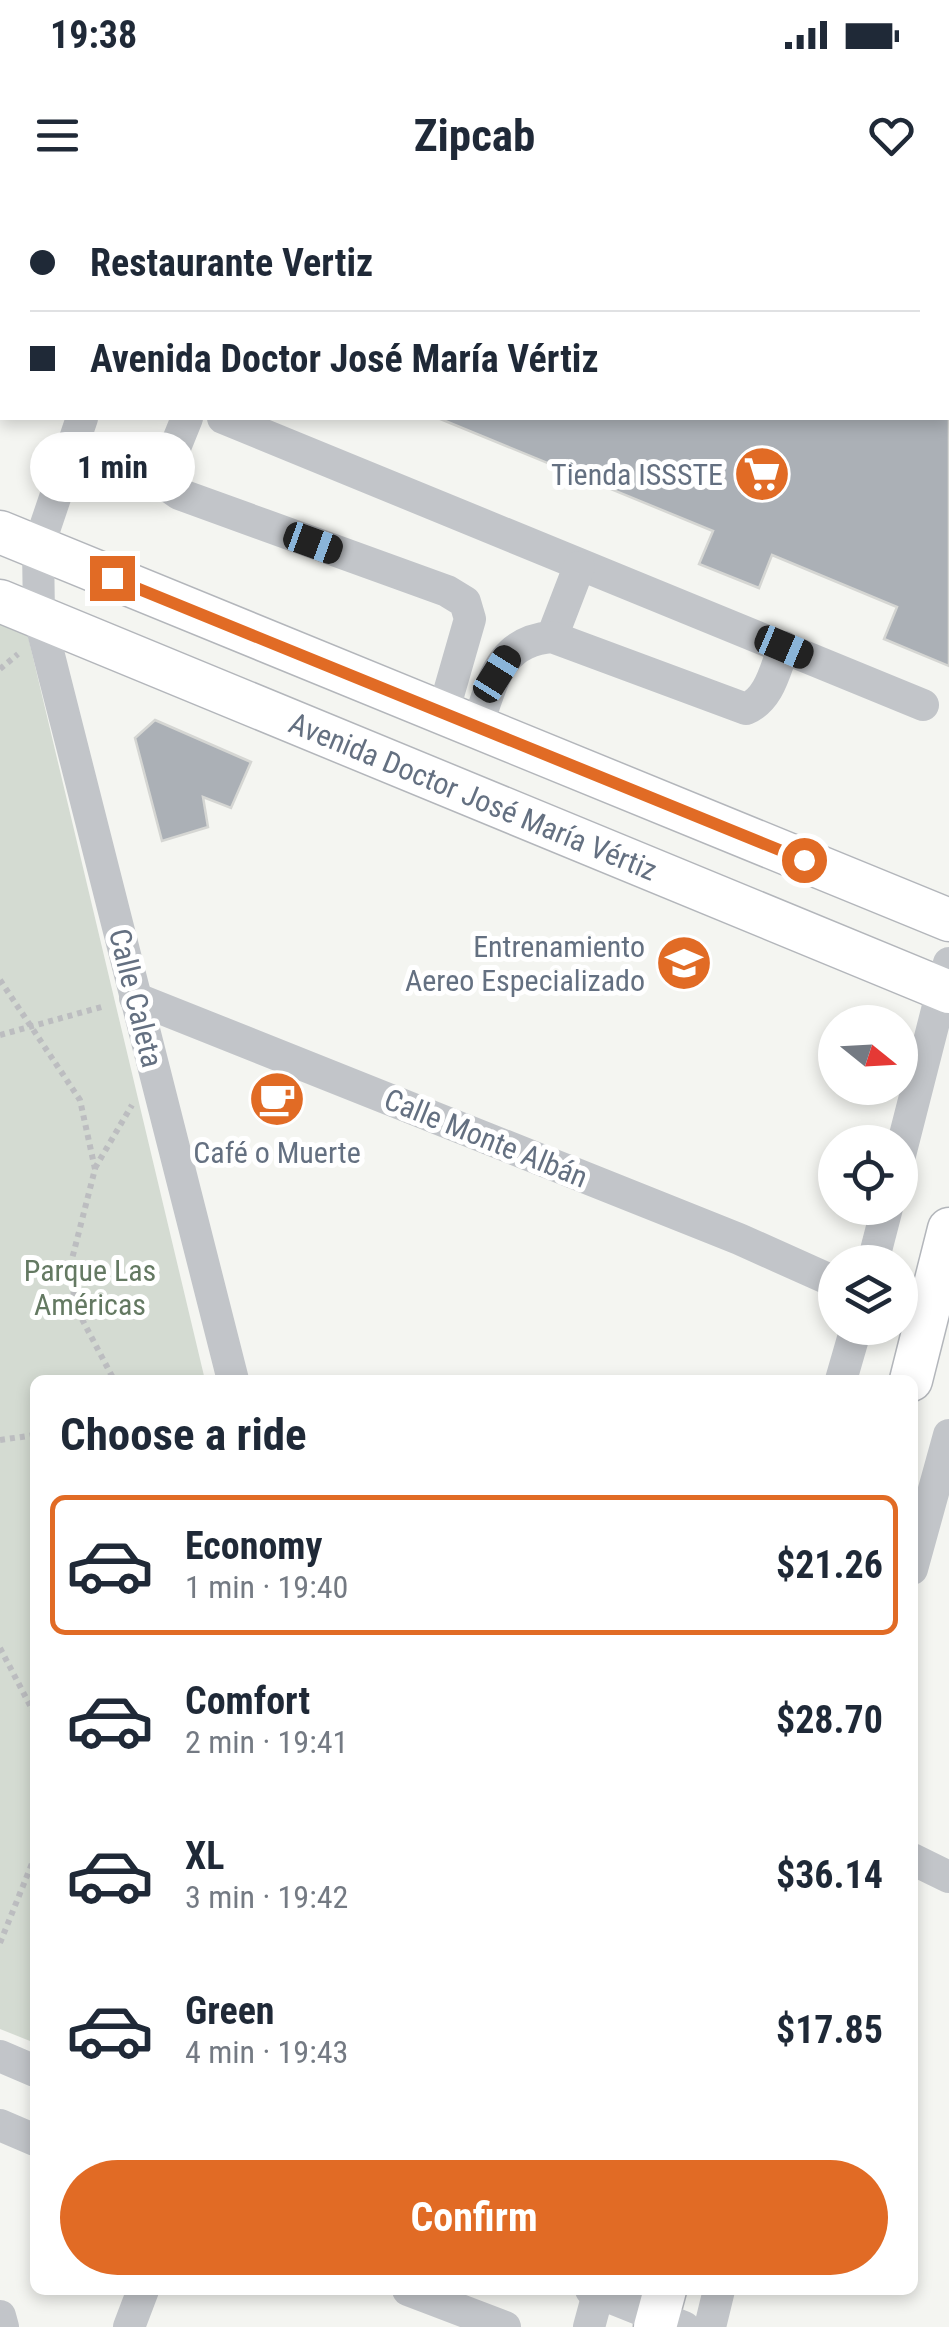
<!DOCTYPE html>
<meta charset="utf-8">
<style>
:root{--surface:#fff;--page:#f2f2f3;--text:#1f2937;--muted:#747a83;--line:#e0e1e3;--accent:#e16b25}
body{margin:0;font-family:"Roboto Condensed",sans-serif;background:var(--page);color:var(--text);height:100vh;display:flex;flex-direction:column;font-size:38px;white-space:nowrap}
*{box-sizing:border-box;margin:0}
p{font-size:32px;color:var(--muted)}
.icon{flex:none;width:55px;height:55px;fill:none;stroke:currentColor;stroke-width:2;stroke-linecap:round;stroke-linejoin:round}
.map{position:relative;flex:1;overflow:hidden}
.details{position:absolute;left:30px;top:1175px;width:888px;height:920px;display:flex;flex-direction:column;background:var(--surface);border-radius:15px;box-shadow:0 5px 15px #0003}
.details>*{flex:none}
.top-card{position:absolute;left:0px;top:0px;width:950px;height:220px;box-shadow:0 5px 15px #0003;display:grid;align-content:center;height:220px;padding:0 30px;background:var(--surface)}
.needle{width:65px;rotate:108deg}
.tools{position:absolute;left:818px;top:805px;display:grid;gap:20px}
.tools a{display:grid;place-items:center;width:100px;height:100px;border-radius:50%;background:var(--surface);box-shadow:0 5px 15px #0003;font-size:50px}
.end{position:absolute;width:45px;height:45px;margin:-22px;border:12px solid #e16b25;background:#fff;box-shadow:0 0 0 5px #fff}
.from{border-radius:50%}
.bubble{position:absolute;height:70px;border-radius:35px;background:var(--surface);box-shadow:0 5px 15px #0003;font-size:32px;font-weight:700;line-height:70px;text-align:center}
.car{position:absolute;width:30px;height:60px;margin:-30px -15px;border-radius:12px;box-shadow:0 0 8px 2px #0007;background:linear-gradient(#222 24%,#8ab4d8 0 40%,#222 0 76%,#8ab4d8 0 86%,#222 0)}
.top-card b{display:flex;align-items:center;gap:35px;height:95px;font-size:38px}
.top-card b+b{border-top:2px solid var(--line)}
.top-card i{width:25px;height:25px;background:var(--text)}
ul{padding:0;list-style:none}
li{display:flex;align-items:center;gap:30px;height:140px;margin:0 20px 15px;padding:0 10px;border:5px solid transparent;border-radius:15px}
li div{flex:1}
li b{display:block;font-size:38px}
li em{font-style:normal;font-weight:700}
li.on{border-color:var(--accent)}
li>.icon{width:90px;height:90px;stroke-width:1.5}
h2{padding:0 30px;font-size:45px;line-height:120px}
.action{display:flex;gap:20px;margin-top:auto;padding:20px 30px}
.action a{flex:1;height:115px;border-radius:60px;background:var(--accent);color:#fff;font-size:40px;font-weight:700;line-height:115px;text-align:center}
.status{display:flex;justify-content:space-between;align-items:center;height:70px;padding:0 50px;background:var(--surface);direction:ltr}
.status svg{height:28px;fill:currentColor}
header{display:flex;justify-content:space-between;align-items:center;height:130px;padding:0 30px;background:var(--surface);font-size:45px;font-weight:700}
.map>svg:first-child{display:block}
.green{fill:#d4dbd2}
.building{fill:#abb0b6;stroke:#d5d6d3;stroke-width:2.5}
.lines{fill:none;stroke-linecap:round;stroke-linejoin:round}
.major-casing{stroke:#b3b6bb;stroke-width:45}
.path{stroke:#bcbdc0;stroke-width:6;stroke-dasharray:5 5;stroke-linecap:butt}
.minor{stroke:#c2c5c9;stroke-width:32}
.major{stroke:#fff;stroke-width:42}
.route{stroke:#e16b25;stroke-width:12}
.labels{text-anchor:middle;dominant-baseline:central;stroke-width:10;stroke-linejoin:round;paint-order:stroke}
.poi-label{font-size:30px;fill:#647081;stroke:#fff;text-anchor:end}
.street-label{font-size:30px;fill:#647081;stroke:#fff}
.park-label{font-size:30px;fill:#647962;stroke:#fff}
</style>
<div class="status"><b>19:38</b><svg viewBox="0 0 49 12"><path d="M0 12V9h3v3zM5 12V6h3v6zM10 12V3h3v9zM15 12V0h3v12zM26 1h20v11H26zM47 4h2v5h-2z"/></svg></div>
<header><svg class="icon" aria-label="menu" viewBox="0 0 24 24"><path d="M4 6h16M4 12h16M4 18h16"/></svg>Zipcab<svg class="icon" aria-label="heart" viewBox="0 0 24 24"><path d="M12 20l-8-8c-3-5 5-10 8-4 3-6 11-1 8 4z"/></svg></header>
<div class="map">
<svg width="949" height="2127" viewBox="0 0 949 2127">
<rect width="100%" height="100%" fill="#f4f5f1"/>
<path class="green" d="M0 418 26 428 205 1180H35V1843L0 1829Z"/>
<g class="building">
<path d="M209 0H820L826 2H208Z"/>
<path d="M949 53V466L884 439 897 407 772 355 759 388 699 364 713 331 438 218H948Z"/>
<path d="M155 520 251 562 231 608 203 597 208 627 162 641 135 538Z"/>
</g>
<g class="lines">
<g class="major-casing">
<g id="major">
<path d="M0 332 949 720"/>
<path id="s1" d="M0 401 949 792"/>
<path d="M911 1180 949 1029"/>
<path d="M655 2127 665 2090"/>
</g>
</g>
<g class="path">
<path d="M0 469 18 454"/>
<path d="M0 780 80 900 95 969 72 1059 74 1104 114 1180"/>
<path d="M0 835 105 806"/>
<path d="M95 968 132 905"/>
<path d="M0 1240 35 1235"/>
<path d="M0 1448 35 1515"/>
<path d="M0 1743 35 1656"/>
</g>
<g class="minor">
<path d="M101 0 108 2"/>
<path d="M153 2 154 0"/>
<path d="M82 218 38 348 39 416 233 1180"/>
<path d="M187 218 164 275 169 287 179 294 447 391 465 402 470 419 443 513"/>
<path d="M223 218 923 505"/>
<path d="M552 437 579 367"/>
<path d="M477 526C493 482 499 441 552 437L746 509C770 499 775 469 784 447"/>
<path d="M135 798 739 1039 835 1082"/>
<path d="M900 955 949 763"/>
<path d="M873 1062 887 1008"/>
<path d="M841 1180 856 1128"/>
<path d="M912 1369 949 1235"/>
<path d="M912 1659 949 1677"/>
<path d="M0 1856 35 1871"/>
<path d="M0 1925 35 1940"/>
<path d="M408 2090 505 2127"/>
<path d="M591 2090 684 2127"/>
<path d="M0 2116 3 2127"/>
<path d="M129 2127 143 2090"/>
<path d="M589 2127 599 2090"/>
<path d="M710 2127 719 2090"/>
</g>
<use href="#major" class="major"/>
</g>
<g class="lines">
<path class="route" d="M112 378 804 660"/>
</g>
<defs>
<g id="supermarket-disc" transform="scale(2.875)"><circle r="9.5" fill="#e16b25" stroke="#fff"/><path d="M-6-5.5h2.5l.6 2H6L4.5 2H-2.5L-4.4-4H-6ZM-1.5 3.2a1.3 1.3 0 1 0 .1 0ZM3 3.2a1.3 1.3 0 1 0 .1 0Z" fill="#fff"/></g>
<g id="school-disc" transform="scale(2.875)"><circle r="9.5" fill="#e16b25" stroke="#fff"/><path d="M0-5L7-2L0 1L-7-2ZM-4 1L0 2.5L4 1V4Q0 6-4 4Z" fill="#fff"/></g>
<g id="cafe-disc" transform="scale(2.875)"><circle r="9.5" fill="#e16b25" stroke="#fff"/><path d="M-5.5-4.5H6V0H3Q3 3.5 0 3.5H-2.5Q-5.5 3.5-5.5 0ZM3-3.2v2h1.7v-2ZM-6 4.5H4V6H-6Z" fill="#fff"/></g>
</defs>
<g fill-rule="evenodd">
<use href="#supermarket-disc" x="762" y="274"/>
<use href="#school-disc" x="684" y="763"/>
<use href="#cafe-disc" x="277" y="899"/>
</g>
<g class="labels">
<g class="poi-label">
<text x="723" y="274">Tienda ISSSTE</text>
<text x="645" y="746">Entrenamiento<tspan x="645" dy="34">Aereo Especializado</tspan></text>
<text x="277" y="952" text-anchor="middle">Café o Muerte</text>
</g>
<g class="street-label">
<text stroke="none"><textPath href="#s1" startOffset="512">Avenida Doctor José María Vértiz</textPath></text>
<text transform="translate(136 798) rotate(76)">Calle Caleta</text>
<text transform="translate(486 938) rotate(22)">Calle Monte Albán</text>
</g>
<g class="park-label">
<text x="90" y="1070">Parque Las<tspan x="90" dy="34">Américas</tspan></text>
</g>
</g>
</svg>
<div class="tools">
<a><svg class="needle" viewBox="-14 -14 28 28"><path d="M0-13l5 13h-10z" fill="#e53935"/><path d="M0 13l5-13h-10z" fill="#747a83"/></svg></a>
<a><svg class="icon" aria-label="locate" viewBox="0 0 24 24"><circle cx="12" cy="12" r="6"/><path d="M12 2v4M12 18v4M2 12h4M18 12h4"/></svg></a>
<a><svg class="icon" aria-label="layers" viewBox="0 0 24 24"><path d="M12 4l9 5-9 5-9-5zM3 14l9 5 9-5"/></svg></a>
</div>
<i class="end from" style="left:804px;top:660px"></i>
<i class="end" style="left:112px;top:378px"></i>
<div class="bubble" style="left:30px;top:232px;width:165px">1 min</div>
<i class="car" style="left:313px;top:343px;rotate:110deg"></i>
<i class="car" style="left:784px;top:447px;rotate:113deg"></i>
<i class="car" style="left:497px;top:474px;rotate:32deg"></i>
<div class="top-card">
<b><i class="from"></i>Restaurante Vertiz</b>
<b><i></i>Avenida Doctor José María Vértiz</b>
</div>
<section class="details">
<h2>Choose a ride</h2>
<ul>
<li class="on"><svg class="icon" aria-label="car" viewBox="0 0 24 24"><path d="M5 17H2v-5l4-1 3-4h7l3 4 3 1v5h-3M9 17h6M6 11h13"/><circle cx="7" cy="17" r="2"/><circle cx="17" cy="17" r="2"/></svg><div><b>Economy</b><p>1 min · 19:40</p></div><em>$21.26</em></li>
<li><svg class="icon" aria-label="car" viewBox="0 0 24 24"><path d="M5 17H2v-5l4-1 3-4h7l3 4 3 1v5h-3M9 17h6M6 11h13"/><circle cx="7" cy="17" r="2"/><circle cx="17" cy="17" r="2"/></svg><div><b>Comfort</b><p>2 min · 19:41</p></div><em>$28.70</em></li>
<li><svg class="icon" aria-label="car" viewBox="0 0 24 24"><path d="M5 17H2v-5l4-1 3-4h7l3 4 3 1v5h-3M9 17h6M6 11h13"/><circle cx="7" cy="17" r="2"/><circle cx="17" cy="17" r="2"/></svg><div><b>XL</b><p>3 min · 19:42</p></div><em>$36.14</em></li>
<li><svg class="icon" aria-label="car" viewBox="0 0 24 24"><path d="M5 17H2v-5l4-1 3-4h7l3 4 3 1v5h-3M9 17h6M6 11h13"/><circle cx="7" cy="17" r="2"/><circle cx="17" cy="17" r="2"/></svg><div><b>Green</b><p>4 min · 19:43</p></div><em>$17.85</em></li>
</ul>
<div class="action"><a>Confirm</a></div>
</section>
</div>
